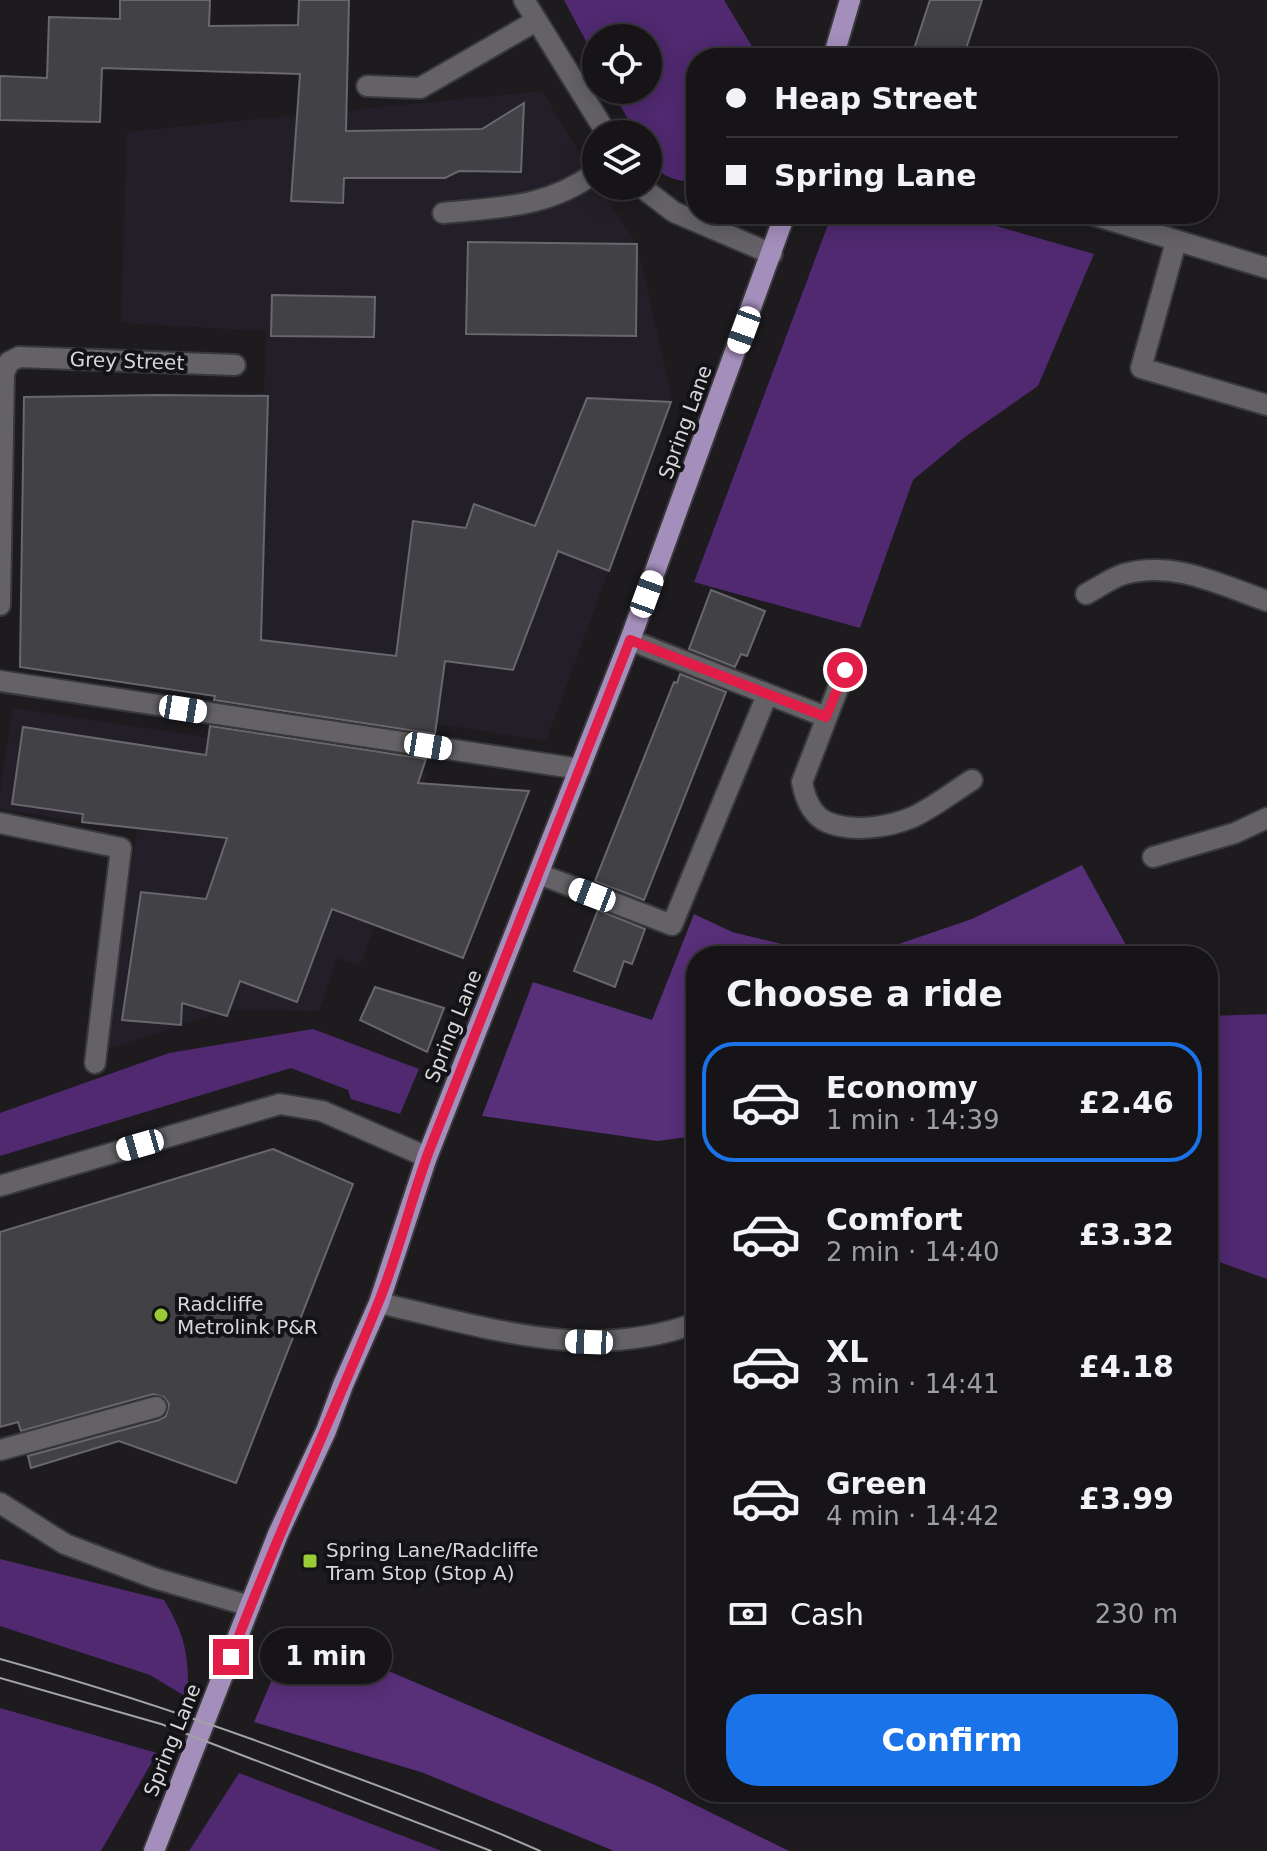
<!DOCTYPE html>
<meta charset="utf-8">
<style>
:root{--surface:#161416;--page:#232123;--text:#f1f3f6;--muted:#9e9ea1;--line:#353335;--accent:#1a73e8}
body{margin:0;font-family:"DejaVu Sans",sans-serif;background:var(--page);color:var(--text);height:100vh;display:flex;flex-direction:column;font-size:30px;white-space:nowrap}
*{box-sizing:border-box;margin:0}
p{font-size:26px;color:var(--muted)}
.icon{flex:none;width:44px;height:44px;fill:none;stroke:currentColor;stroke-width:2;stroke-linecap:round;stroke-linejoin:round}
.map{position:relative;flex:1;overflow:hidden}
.drawer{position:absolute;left:686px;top:946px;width:532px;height:856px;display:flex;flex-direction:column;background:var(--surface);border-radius:32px;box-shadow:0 4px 20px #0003,0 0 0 2px var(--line)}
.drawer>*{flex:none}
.top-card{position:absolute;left:686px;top:48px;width:532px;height:176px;border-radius:32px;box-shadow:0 4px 20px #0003,0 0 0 2px var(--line);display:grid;align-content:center;height:176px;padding:0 40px;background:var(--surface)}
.fabs{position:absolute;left:582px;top:24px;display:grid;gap:16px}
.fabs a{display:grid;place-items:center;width:80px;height:80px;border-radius:50%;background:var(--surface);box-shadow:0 4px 20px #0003,0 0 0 2px var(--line);font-size:40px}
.end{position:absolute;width:36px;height:36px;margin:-18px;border:10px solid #e11d48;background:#fff;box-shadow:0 0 0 4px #fff}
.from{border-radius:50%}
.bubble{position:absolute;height:56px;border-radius:28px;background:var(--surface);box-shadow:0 4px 20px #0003,0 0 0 2px var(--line);font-size:26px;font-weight:700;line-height:56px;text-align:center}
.car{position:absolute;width:24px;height:48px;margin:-24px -12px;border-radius:10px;box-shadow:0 0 6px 2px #0007;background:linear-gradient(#fff 24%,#345 0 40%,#fff 0 76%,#345 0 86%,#fff 0)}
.top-card b{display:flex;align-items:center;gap:28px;height:76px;font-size:30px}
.top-card b+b{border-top:2px solid var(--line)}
.top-card i{width:20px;height:20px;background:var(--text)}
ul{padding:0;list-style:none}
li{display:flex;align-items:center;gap:24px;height:120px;margin:0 16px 12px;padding:0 24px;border:4px solid transparent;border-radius:32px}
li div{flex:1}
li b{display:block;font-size:30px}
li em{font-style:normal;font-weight:700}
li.active{border-color:var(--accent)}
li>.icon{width:72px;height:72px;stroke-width:1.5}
h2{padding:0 40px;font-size:36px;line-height:96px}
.pay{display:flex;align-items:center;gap:20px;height:88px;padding:0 40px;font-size:30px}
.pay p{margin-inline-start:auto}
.cta{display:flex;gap:16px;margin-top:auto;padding:16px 40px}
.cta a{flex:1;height:92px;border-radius:32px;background:var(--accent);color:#fff;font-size:32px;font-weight:700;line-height:92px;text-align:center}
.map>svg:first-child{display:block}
.built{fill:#231f28}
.green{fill:#502970}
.forest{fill:#582f79}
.building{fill:#424145;stroke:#69676c;stroke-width:2}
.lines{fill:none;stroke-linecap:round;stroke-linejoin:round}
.minor-casing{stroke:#39383a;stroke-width:24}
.major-casing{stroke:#39383a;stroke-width:24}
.minor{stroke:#646266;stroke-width:20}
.major{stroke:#a48ebb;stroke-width:20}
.tram{stroke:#a3a2a5;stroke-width:2}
.route{stroke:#e11d48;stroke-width:10}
.poi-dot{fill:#99cb36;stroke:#131215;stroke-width:3}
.labels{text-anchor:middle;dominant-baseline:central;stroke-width:8;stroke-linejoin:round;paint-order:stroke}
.street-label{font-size:20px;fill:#d8d7da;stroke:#131215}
.poi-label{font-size:20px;fill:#d8d7da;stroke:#131215;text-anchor:start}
</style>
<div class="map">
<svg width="1267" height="1851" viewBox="0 0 1267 1851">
<rect width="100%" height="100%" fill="#1d1b1e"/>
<g class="built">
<path d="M542 91 596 180V186H599L637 244 672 399 546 741 438 724 254 702 20 667 24 397 264 393 266 331 121 323 127 132Z"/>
<path d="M13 708 429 771 360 966 337 958 319 1011 227 1010 105 1050 137 830 0 809V792Z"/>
</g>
<g class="green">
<path d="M564 0H724L759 58H696V182C679 183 651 174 648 154 647 148 648 140 648 134H636L612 90H648V38H596V60Z"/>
<path d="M832 214H954L1094 254 1038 386 965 437 913 480 860 628 694 582Z"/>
<path d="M1267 1014V1279L1208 1258V1016Z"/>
<path d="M313 1029 419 1069 400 1114 351 1099 348 1090 291 1068 0 1156V1113L169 1053Z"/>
<path d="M0 1559 164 1600C186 1636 189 1657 188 1698L150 1675 0 1626Z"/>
<path d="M0 1708 157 1753 101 1851H0Z"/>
<path d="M239 1773 442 1851H189Z"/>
</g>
<g class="forest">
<path d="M1082 865 1132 956H696V1136L657 1141 482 1116 533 982 652 1020 694 914 732 932 818 953 884 949 972 919Z"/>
<path d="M293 1630 655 1785 789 1851H614L421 1772 254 1722Z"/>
</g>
<g class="building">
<path d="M120 0H210L209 26 298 25 299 0H349L346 131 482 129 524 103 521 172 459 171 445 178H344L343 203 291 201 300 74 102 68 100 122 0 120V76L47 78 49 17 120 19Z"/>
<path d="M930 0H982L963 58H911Z"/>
<path d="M468 242 637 244 636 336 466 334Z"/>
<path d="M272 295 375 297 374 337 271 336Z"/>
<path d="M158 395 268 396 261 640 396 656 413 521 466 528 474 504 535 526 587 398 671 402 609 571 558 551 513 670 445 661 435 734 214 700 215 696 20 667 24 397Z"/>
<path d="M711 590 765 611 747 656 741 654 735 667 689 649Z"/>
<path d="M680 674 726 692 644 900 595 881 674 682 677 683Z"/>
<path d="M210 726 426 759 418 783 529 791 463 958 332 909 297 1002 240 981 227 1016 182 1003 181 1025 122 1020 141 892 206 899 227 838 82 822 83 814 12 804 23 727 206 755Z"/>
<path d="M598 910 645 929 632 964 624 961 615 987 574 971Z"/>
<path d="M375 987 444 1008 427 1052 360 1020Z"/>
<path d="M273 1149 353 1184 236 1483 119 1441 31 1468 28 1456 159 1420 166 1416 169 1404 164 1397 153 1394 21 1431 18 1422 0 1427V1232Z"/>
</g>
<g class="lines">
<g class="minor-casing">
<g id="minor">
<path d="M524 0 607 134"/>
<path d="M367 86 420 88 536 21"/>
<path d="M640 186 674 212 772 254"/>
<path d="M443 213C500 207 548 208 596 172"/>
<path d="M1090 214 1267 268"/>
<path d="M1176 242 1141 368 1267 405"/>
<path d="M1086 594C1098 588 1111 578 1124 574 1174 560 1221 585 1267 601"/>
<path d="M0 605 4 373 9 362 19 357 235 365"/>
<path d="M630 640 826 717"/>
<path d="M845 670 802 782C805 798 811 815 827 822 852 833 890 827 913 817 934 807 953 792 972 780"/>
<path d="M0 681 580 769"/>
<path d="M0 823 121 848 95 1063"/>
<path d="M1153 857 1235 833 1267 818"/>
<path d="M539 874 672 925 767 695"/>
<path d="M0 1186 280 1104 322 1111 427 1157"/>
<path d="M379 1303C487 1327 587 1363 696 1323"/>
<path d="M0 1450 156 1407"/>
<path d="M0 1503 65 1544 154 1578 250 1606"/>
</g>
</g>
<g class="major-casing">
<g id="major">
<path d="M833 58 850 0"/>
<path d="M154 1851 278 1534 326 1431 343 1385 379 1303 427 1157 630 640 785 214"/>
</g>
</g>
<use href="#minor" class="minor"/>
<use href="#major" class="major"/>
<g class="tram">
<path d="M0 1659C112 1690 222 1727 330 1768 401 1794 471 1820 540 1851"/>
<path d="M0 1678 161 1724 491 1851"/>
</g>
</g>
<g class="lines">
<path class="route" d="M231 1657C275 1538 330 1423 377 1306 398 1256 410 1202 429 1151 495 981 564 811 630 640L826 717 845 670"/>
</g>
<g class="poi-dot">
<circle cx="161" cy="1315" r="8"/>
<rect x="302" y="1553" width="16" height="16" rx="4"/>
</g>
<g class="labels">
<g class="street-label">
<text transform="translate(127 361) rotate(2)">Grey Street</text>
<text transform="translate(685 422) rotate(-70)">Spring Lane</text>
<text transform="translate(453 1026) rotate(-68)">Spring Lane</text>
<text transform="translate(172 1740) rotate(-68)">Spring Lane</text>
</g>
<g class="poi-label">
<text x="177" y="1304">Radcliffe<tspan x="177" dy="23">Metrolink P&amp;R</tspan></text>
<text x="326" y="1550">Spring Lane/Radcliffe<tspan x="326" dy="23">Tram Stop (Stop A)</tspan></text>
</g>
</g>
</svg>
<div class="fabs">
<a><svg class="icon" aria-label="locate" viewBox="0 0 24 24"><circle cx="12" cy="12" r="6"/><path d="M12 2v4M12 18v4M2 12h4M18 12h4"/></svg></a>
<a><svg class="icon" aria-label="layers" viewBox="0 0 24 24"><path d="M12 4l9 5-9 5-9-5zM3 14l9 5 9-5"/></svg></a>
</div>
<i class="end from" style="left:845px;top:670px"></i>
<i class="end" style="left:231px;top:1657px"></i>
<div class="bubble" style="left:260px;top:1628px;width:132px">1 min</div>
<i class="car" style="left:744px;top:330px;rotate:200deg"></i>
<i class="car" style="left:647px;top:594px;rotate:20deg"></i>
<i class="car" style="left:183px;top:709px;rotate:99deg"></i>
<i class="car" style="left:428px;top:746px;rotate:99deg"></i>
<i class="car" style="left:592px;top:895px;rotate:291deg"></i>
<i class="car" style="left:140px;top:1145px;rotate:254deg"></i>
<i class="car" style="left:589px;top:1342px;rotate:272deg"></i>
<div class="top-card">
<b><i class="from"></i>Heap Street</b>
<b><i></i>Spring Lane</b>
</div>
<section class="drawer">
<h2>Choose a ride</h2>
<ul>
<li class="active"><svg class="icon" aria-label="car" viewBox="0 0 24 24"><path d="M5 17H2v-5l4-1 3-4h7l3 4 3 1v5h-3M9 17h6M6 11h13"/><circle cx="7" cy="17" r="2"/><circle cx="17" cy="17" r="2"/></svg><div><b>Economy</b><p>1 min · 14:39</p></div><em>£2.46</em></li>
<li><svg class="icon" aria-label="car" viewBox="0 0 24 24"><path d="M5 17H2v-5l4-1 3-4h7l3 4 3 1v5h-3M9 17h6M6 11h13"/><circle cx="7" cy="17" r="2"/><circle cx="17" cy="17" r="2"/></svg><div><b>Comfort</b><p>2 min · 14:40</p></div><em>£3.32</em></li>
<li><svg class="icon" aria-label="car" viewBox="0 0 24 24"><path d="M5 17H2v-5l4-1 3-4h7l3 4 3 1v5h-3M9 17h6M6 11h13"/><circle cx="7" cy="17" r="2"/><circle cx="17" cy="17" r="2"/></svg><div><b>XL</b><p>3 min · 14:41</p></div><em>£4.18</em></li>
<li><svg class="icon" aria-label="car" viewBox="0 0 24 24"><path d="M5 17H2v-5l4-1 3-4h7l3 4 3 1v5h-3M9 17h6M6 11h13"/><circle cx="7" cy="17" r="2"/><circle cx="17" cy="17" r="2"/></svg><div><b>Green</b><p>4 min · 14:42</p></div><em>£3.99</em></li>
</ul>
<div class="pay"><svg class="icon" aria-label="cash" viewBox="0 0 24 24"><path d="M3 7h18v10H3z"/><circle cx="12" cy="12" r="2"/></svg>Cash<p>230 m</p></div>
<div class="cta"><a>Confirm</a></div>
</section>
</div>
